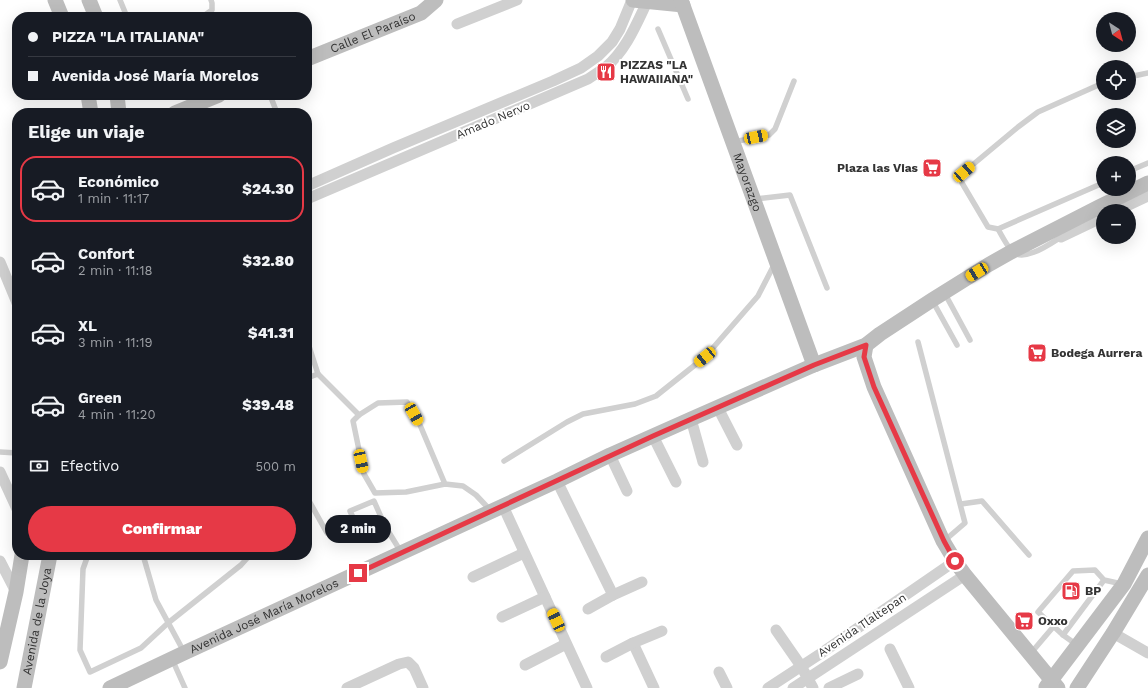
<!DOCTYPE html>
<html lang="es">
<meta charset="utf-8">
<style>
:root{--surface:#171b24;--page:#242831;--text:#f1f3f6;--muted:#9ea1a6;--line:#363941;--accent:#e63946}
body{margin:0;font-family:"Work Sans",sans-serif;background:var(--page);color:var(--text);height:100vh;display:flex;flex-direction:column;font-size:15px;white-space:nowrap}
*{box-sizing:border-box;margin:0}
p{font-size:13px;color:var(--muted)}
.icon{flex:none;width:22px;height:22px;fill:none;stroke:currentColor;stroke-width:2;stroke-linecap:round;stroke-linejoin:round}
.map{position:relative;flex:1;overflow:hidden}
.panel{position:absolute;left:12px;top:108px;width:300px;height:452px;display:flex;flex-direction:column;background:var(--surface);border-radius:16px;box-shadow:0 4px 16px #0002}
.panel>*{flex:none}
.guide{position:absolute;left:12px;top:12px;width:300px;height:88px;border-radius:16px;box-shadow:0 4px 16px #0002;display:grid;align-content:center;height:88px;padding:0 16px;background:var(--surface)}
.needle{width:26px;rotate:144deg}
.tools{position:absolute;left:1096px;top:12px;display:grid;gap:8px}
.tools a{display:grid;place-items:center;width:40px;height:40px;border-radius:50%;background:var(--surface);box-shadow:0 4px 16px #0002;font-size:20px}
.end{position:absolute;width:18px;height:18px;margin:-9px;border:5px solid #e63946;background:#fff;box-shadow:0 0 0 2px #fff}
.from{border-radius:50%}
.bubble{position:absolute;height:28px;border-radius:14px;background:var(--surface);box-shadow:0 4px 16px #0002;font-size:13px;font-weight:800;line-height:28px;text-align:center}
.car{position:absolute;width:12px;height:24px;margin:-12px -6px;border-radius:5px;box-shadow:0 0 3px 1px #0007;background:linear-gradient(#f5c518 24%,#345 0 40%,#f5c518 0 76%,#345 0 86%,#f5c518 0)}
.guide b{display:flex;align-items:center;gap:14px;height:38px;font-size:15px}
.guide b+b{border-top:1px solid var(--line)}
.guide i{width:10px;height:10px;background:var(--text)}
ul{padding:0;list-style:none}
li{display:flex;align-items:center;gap:12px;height:66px;margin:0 8px 6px;padding:0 8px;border:2px solid transparent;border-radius:16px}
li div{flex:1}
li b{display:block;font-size:15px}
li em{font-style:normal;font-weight:800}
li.selected{border-color:var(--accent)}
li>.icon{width:36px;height:36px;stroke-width:1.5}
h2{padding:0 16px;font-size:18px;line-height:48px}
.pay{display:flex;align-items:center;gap:10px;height:44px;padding:0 16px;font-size:15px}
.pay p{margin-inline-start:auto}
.primary-button{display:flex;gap:8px;margin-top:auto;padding:8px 16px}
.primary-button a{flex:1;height:46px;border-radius:24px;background:var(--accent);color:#fff;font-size:16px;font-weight:800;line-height:46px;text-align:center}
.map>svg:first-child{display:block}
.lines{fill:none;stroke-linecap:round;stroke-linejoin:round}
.lane{stroke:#d0d0d0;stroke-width:5.5}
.street{stroke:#d0d0d0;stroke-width:11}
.secondary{stroke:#bdbdbd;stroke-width:15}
.route{stroke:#e63946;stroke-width:5}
.labels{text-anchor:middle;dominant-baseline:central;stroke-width:4;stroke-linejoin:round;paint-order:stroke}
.street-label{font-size:12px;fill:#333;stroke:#fff}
.poi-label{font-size:12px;font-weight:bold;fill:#333;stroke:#fff;text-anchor:start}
</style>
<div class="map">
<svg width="1148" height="688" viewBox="0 0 1148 688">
<rect width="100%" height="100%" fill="#fff"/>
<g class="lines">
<g class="lane">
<path d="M120 0 127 17"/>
<path d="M202 17 212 10V3L211 0"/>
<path d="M658 29 688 99"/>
<path d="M1129 77 1148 73"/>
<path d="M1103 83 1038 112 1018 127 964 172 961 178 962 183 988 227 998 229 1103 183"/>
<path d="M270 95 277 113"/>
<path d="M733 142 769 135 775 129 794 81"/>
<path d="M1129 171 1148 163"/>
<path d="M755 199 790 195 827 288"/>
<path d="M998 229C1002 236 1006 244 1011 250 1022 264 1050 244 1061 237"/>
<path d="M944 292 970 340"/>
<path d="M932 300 957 345"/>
<path d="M307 340 318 374"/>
<path d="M918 342 965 523 944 541"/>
<path d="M307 378 318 374 359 415"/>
<path d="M0 452 17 453"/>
<path d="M504 461 567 422 583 414 635 404 656 396 705 357 758 296 775 263"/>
<path d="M445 484 420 425 407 402 378 403 359 415 353 421 364 474 375 493 406 492 445 484 463 486 476 495 491 511"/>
<path d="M307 499H308L327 533"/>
<path d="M961 504 982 501 1029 555"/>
<path d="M385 526 362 537 350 511 374 501 385 526 401 552"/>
<path d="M88 555 83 569 80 650 90 672 141 648 168 623 241 565 250 555"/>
<path d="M143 555 156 600 184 652"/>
<path d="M1104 580 1095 570 1073 571 1038 612 1063 635 1104 580 1122 584"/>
<path d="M1063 635 1077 645"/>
<path d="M1031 653 1054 626"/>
<path d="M172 659 185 688"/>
</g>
<g class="street">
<path d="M457 24 517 0"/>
<path d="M307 186 393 148 553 81 581 68 598 56 612 42 620 29 632 0"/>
<path d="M307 199 588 79C594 75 600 71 606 67 626 50 636 25 647 2"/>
<path d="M1116 211 1148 196"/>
<path d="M1061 237 1103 217"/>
<path d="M0 262 17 303"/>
<path d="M718 408 737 445"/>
<path d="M691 419 703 462"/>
<path d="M653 436 676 482"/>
<path d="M610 455 627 491"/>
<path d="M0 472 17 509"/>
<path d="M557 481 613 595"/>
<path d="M503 506 587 688"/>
<path d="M0 561 16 592"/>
<path d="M473 577 524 553"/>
<path d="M588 609 613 595 642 582"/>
<path d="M502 617 545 597"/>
<path d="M776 630 801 666 813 688"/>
<path d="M1113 633 1148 653"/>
<path d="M633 643 654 688"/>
<path d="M890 649 909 688"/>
<path d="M606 657 633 643 662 631"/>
<path d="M525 665 566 644"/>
<path d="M719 672 727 688"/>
<path d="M347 688 399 664 408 662 414 668 423 688"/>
<path d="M768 688 820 654 955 561"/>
<path d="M793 688 965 575"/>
<path d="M829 688 858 674"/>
</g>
<g class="secondary">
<path d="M55 0 62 17"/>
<path d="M89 0 96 17"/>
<path d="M633 0 683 5"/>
<path id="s1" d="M681 0 814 365"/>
<path id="s2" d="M307 59 421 13 436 0"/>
<path d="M88 95 91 113"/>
<path d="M117 95 119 113"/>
<path d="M175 113 219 95"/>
<path d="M866 345 864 357 874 387 943 541 955 561 965 575 1058 688"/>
<path d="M0 662 16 592 22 555"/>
<path d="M1046 687 1124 584 1148 538"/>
<path id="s3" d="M24 688 50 555"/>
<path id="s4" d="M110 688 184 653 557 481 610 455 691 419 814 365 866 345 880 334 932 300 988 265 1011 252 1099 207 1148 183"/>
<path d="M1077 688 1113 633 1148 575"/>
</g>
</g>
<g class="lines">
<path class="route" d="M358 573 653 436 814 365 866 345 864 357 874 387 944 541 955 561"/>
</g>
<defs>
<g id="restaurant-square" transform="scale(1)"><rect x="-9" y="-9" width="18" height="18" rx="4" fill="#e63946" stroke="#fff"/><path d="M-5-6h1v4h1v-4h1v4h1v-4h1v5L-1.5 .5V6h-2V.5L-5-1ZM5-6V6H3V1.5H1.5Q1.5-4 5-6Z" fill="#fff"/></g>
<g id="supermarket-square" transform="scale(1)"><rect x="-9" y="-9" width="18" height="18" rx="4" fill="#e63946" stroke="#fff"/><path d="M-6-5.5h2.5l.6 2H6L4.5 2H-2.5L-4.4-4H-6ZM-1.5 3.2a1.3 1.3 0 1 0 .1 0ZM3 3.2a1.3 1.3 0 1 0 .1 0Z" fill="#fff"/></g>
<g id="fuel-square" transform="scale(1)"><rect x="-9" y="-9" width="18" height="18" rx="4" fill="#e63946" stroke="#fff"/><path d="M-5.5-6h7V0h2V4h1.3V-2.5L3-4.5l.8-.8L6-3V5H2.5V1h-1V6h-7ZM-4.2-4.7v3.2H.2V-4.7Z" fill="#fff"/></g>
</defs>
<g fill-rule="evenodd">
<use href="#restaurant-square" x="606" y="72"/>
<use href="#supermarket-square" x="932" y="168"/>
<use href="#supermarket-square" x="1037" y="353"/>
<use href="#fuel-square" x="1071" y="591"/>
<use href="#supermarket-square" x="1024" y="621"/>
</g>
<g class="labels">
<g class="street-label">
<text stroke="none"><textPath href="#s2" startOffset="71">Calle El Paraíso</textPath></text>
<text transform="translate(493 120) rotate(-23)">Amado Nervo</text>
<text stroke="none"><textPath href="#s1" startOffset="194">Mayorazgo</textPath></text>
<text stroke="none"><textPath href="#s4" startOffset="170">Avenida José María Morelos</textPath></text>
<text stroke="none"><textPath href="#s3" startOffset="68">Avenida de la Joya</textPath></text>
<text transform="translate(862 625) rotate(-34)">Avenida Tlaltepan</text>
</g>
<g class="poi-label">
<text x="620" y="65">PIZZAS "LA<tspan x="620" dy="14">HAWAIIANA"</tspan></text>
<text x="918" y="168" text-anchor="end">Plaza las Vias</text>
<text x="1051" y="353">Bodega Aurrera</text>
<text x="1085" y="591">BP</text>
<text x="1038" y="621">Oxxo</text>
</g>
</g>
</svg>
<div class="tools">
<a><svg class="needle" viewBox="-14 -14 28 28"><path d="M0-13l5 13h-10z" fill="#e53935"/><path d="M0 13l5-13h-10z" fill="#9ea1a6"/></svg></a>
<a><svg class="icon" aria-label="locate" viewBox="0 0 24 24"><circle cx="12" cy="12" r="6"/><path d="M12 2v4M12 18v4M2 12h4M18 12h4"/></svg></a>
<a><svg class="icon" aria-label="layers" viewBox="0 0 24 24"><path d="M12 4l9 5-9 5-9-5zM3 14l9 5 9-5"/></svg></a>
<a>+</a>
<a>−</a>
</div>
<i class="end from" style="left:955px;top:561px"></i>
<i class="end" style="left:358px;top:573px"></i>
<div class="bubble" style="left:325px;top:515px;width:66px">2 min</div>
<i class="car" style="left:756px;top:137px;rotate:78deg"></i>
<i class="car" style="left:964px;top:172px;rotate:49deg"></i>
<i class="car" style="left:977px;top:272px;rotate:239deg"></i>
<i class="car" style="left:705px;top:357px;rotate:231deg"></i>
<i class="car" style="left:414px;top:414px;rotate:150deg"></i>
<i class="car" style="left:361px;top:461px;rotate:168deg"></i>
<i class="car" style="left:556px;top:620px;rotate:335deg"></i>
<div class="guide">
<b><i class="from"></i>PIZZA &quot;LA ITALIANA&quot;</b>
<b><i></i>Avenida José María Morelos</b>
</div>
<section class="panel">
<h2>Elige un viaje</h2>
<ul>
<li class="selected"><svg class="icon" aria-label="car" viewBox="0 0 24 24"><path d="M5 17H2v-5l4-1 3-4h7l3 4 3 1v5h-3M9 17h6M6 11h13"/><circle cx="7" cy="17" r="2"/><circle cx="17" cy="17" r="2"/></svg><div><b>Económico</b><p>1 min · 11:17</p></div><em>$24.30</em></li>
<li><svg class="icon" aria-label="car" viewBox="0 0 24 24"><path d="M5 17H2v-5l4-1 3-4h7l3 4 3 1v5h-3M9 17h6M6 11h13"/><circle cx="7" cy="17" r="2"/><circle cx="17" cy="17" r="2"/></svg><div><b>Confort</b><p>2 min · 11:18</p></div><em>$32.80</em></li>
<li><svg class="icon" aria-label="car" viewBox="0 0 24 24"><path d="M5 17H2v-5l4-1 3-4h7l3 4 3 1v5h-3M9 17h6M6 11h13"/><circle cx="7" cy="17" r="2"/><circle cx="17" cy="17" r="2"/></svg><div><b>XL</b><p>3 min · 11:19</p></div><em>$41.31</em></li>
<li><svg class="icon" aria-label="car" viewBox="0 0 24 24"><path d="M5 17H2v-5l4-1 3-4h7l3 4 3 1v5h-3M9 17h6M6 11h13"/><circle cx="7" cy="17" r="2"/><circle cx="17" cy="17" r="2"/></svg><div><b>Green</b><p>4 min · 11:20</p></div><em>$39.48</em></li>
</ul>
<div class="pay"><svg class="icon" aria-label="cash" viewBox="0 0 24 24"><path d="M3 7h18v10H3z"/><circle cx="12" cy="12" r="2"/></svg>Efectivo<p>500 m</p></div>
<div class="primary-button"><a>Confirmar</a></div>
</section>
</div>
